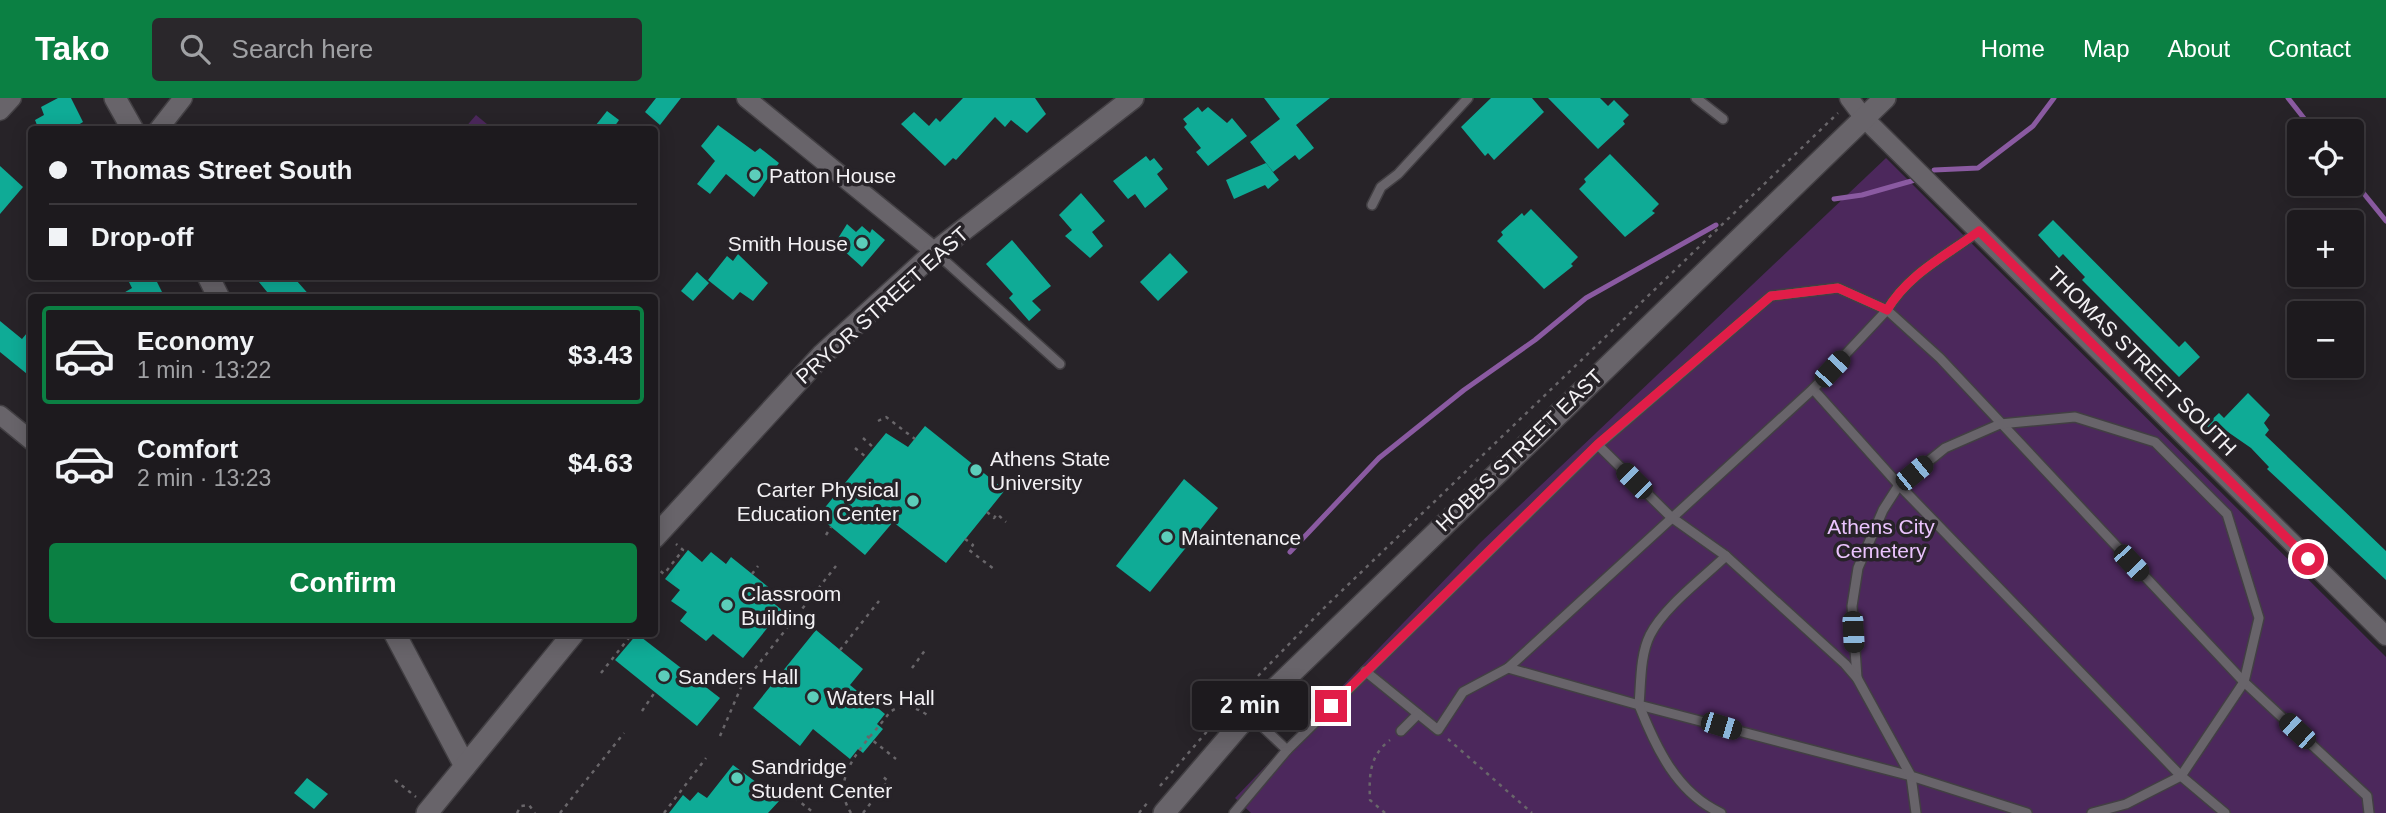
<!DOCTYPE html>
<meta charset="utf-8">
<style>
:root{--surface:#1d1a1e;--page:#2a272b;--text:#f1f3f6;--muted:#a0a1a4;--line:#3b383c;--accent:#0b8043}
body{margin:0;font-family:Arial,sans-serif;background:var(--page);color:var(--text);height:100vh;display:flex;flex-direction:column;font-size:26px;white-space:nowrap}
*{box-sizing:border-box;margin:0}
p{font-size:23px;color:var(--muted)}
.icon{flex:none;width:38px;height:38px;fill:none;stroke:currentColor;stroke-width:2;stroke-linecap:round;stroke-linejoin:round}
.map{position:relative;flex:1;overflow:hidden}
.details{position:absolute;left:28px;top:196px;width:630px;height:343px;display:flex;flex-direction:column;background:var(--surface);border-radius:7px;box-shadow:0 4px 18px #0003,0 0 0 2px var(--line)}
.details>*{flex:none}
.top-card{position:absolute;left:28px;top:28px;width:630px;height:154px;border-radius:7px;box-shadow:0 4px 18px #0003,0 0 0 2px var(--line);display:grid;align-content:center;height:154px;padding:0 21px;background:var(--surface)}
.buttons{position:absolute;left:2287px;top:21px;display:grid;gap:14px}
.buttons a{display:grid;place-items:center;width:77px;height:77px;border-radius:7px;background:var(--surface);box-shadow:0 4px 18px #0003,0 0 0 2px var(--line);font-size:35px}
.end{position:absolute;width:32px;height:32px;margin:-16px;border:9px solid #e11d48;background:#fff;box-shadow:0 0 0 4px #fff}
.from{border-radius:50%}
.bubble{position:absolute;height:49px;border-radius:7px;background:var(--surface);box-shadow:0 4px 18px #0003,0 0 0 2px var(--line);font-size:23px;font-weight:800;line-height:49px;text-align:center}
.car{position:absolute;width:21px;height:42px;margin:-21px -10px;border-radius:9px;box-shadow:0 0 5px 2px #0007;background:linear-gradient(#222 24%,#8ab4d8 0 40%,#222 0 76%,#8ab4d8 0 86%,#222 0)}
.top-card b{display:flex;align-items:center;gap:24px;height:66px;font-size:26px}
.top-card b+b{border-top:2px solid var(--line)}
.top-card i{width:18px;height:18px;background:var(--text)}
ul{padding:12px 0 0;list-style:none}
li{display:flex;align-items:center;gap:21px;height:98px;margin:0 14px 10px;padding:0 7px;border:4px solid transparent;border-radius:7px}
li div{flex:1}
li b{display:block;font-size:26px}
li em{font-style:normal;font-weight:800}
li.current{border-color:var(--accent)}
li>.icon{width:63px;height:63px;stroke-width:1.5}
.action{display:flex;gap:14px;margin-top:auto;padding:14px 21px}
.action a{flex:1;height:80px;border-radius:7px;background:var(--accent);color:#fff;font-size:28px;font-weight:800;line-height:80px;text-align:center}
header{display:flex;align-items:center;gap:42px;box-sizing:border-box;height:98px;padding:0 35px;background:var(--accent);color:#fff}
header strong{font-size:33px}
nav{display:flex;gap:38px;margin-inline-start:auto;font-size:24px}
.search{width:490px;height:63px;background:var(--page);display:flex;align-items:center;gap:18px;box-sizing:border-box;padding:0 24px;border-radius:7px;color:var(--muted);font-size:26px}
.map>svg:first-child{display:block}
.green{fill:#4c285c}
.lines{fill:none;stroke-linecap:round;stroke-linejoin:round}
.stream{stroke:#8a5aa1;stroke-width:5}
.building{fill:#0fab96}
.service-casing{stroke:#423f43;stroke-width:12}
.minor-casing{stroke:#423f43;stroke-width:21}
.tertiary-casing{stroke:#423f43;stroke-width:24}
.secondary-casing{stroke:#423f43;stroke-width:24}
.path{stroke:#69666a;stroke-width:2.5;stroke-dasharray:3.5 5;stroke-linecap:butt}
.service{stroke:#68646a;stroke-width:9}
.minor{stroke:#68646a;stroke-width:18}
.tertiary{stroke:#68646a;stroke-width:21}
.secondary{stroke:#68646a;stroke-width:21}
.route{stroke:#e11d48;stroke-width:9}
.poi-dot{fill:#5cceba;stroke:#272328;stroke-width:2.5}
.labels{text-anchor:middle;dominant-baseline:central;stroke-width:7;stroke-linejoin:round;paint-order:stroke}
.poi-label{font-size:21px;fill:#f3f1f4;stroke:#272328;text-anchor:start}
.street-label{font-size:21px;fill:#f3f1f4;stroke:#272328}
.park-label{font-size:21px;fill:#ebc4fe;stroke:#272328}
</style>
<header>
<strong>Tako</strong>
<div class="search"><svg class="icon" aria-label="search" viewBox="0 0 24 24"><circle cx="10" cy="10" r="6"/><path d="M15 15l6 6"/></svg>Search here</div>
<nav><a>Home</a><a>Map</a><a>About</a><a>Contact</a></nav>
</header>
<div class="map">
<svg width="2386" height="715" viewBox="0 0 2386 715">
<rect width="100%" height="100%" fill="#272328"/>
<g class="green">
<path d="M476 17 493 31H464Z"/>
<path d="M1886 60 2386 559V715H1251L1235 700 1480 445Z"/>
</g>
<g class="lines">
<g class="stream">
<path d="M2288 0 2314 33"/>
<path d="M1934 72 1978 70 2033 28 2054 0"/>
<path d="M2352 81 2386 123"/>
<path d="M1834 101 1862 97 1915 82"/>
<path d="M1290 454 1379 360 1464 292 1535 242 1586 200 1716 127"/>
</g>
</g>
<g class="building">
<path d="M58 0H71L83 24 70 32H39L35 22 44 17 41 9Z"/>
<path d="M656 0H681L660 27 645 14Z"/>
<path d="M963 0H1035L1046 16 1027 35 1011 22 1005 29 995 19 956 62 953 60 945 68 901 26 914 14 929 28 936 20 940 24Z"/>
<path d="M1264 0H1330L1296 27 1314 50 1299 62 1295 57 1273 74 1250 44 1280 21Z"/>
<path d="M1491 0H1532L1544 14 1494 62 1488 55 1485 58 1461 29Z"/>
<path d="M1548 0H1600L1608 8 1614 2 1629 17 1623 23 1625 26 1598 51Z"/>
<path d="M1198 9 1202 14 1208 9 1227 25 1232 20 1247 38 1208 68 1196 54 1201 50 1184 29 1187 26 1183 21Z"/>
<path d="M607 13 619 22 612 32H592Z"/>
<path d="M718 27 755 54 760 50 779 65 754 99 726 76 710 96 697 86 715 63 701 48Z"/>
<path d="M1610 56 1659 106 1652 113 1655 115 1625 139 1579 91 1586 84 1584 81Z"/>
<path d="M1146 58 1150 63 1154 60 1163 71 1157 76 1168 91 1145 110 1135 96 1128 101 1113 83Z"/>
<path d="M1266 65 1279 82 1268 91 1265 87 1234 101 1226 82Z"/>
<path d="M0 68 23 89 0 116Z"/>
<path d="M1081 95 1105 123 1092 134 1103 148 1090 160 1065 138 1072 132 1059 117Z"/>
<path d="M1531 111 1578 159 1571 166 1573 168 1544 191 1497 143 1503 137 1501 134 1522 115 1524 118Z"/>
<path d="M2053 122 2179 249 2185 243 2200 259 2179 279 2082 182 2085 179 2063 156 2059 160 2038 137Z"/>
<path d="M847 126 856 134 862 128 870 135 872 131 885 142 862 169 842 151 844 148 837 142Z"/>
<path d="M1012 142 1051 188 1032 203 1041 212 1029 223 1009 200 1013 196 986 166Z"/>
<path d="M1170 155 1188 174 1158 203 1140 184Z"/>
<path d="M738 156 768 185 753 203 740 194 733 202 708 182 727 158 733 163Z"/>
<path d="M697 174 709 185 693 203 681 193Z"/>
<path d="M126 178H154L165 200H115L132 190Z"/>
<path d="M254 178H300L296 182 312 200H289L284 194 278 200H272Z"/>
<path d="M0 223 22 241 32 229V280L0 254Z"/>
<path d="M2248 295 2270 317 2264 325 2269 332 2265 337 2386 453V482L2267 371 2269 369 2251 350 2225 332 2218 339 2206 327 2219 315 2224 320Z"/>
<path d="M925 328 1005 392 946 465 893 424 865 457 818 418 886 335 908 349Z"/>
<path d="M1184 381 1218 410 1150 494 1116 468Z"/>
<path d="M688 452 702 464 711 454 726 466 731 459 772 492 766 499 782 512 743 560 713 536 706 543 680 523 687 514 671 503 680 492 665 481Z"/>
<path d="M816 532 863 571 850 587 885 616 877 626 883 631 863 655 858 651 850 661 813 631 800 648 753 610Z"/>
<path d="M637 536 720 600 697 628 615 562Z"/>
<path d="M733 667 780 702 768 715H669L683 697 690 703 698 694 707 700Z"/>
<path d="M307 680 328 696 314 711 294 695Z"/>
</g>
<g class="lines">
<g class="service-casing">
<g id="service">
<path d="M1696 0 1723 21"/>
<path d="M1372 107 1381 89 1398 76 1468 0"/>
<path d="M935 154 1060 266"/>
<path d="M1813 291 1899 387 2181 678 2225 715"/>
<path d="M1598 347 1771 198 1838 190 1887 212C1909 175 1946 158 1979 133"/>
<path d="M1726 458C1703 480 1664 509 1650 537 1640 557 1641 584 1639 607L1911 678 1916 715"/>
<path d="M1508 570 1639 607C1656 650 1677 695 1721 715"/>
<path d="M1365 573 1438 632 1463 594 1508 570 1813 291 1887 212 1940 260 2244 584 2367 698 2369 715"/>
<path d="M1857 580 1852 508 1858 470 1883 412 1899 387 1945 350 2000 326 2075 319 2155 344 2227 416 2259 520 2244 584 2181 678 2126 706 2092 715"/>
<path d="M1249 616 1287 652 1598 347 1671 419 1726 458 1845 566 1857 580 1911 678 2027 715"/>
<path d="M1401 633 1418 616"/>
<path d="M1234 715 1287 652"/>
</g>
</g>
<g class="minor-casing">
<g id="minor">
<path d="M746 0 935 154"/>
<path d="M1849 0 1864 20 2386 538"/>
<path d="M0 13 12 0"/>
<path d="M158 32 183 0"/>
<path d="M0 317 32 343"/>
</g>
</g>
<g class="tertiary-casing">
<g id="tertiary">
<path d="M115 0 133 32"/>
<path d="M208 178 219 200"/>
<path d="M654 440 822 257 935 154 1133 0"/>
<path d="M395 536 465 668"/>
<path d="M427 715 573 536"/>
</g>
</g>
<g class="secondary-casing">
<path id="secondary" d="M1164 715 1249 616 1885 0"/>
</g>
<g class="path">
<path d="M878 323 886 319 915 341"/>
<path d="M863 340 874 350"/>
<path d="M855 350 866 359"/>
<path d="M987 414 994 420 997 416 1006 424"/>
<path d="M826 437 831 429"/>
<path d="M965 441 973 447 969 452 994 471"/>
<path d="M654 468 664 476 683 452 676 446"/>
<path d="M752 476 758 468"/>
<path d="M840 552 879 503"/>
<path d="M912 570 926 551"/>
<path d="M601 575 632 536"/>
<path d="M1258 578 1325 509 1838 15"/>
<path d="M642 613 655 594"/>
<path d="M720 638 742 587 836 468"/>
<path d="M867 638 896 661"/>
<path d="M1448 641 1532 715"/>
<path d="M395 682 416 699"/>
<path d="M1160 688 1222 616"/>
<path d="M795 700 814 715"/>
<path d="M517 715 521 708 529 707 535 715"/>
<path d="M560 715 624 635"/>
<path d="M664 715 706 660"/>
<path d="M851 715C826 677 870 642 890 614 905 604 915 609 929 618"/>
<path d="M863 715 888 683 882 678"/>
<path d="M1139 715 1148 704"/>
<path d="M1385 715 1370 702C1369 678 1369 658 1390 642"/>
</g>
<use href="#service" class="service"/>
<use href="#minor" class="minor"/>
<use href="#tertiary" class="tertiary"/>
<use href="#secondary" class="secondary"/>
</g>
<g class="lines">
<path class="route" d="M1331 608 1598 346 1771 198 1838 190 1887 212C1909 175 1946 158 1979 133L2308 461"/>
</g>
<g class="poi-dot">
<circle cx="755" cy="77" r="7"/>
<circle cx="862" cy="145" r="7"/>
<circle cx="976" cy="372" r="7"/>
<circle cx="913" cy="403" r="7"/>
<circle cx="1167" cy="439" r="7"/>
<circle cx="727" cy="507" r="7"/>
<circle cx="664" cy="578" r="7"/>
<circle cx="813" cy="599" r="7"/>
<circle cx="737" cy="680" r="7"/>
</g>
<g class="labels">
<g class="poi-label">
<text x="769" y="77">Patton House</text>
<text x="848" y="145" text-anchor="end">Smith House</text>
<text x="990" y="360">Athens State<tspan x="990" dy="24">University</tspan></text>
<text x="899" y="391" text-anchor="end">Carter Physical<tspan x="899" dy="24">Education Center</tspan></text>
<text x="1181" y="439">Maintenance</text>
<text x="741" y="495">Classroom<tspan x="741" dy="24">Building</tspan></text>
<text x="678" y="578">Sanders Hall</text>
<text x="827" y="599">Waters Hall</text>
<text x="751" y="668">Sandridge<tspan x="751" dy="24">Student Center</tspan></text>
</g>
<g class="street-label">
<text transform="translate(882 207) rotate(-42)">PRYOR STREET EAST</text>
<text transform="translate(2142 263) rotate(45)">THOMAS STREET SOUTH</text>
<text transform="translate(1519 352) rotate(-44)">HOBBS STREET EAST</text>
</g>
<g class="park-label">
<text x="1881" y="428">Athens City<tspan x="1881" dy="24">Cemetery</tspan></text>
</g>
</g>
</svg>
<div class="buttons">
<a><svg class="icon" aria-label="locate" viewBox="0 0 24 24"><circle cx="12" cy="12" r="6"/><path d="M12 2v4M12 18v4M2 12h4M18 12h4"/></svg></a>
<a>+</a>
<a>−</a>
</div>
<i class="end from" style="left:2308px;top:461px"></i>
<i class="end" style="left:1331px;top:608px"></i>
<div class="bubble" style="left:1192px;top:583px;width:116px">2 min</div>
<i class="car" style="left:1832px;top:271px;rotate:43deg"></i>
<i class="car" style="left:1914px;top:375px;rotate:51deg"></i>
<i class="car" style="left:1634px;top:383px;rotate:315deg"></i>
<i class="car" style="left:2131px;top:465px;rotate:137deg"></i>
<i class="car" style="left:1853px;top:534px;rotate:177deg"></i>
<i class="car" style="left:1721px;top:628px;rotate:107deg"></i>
<i class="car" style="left:2297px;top:633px;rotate:313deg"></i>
<div class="top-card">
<b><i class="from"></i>Thomas Street South</b>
<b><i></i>Drop-off</b>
</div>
<section class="details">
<ul>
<li class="current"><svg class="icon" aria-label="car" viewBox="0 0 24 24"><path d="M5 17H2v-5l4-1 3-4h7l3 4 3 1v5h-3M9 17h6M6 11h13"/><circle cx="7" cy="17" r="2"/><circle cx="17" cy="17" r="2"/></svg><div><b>Economy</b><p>1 min · 13:22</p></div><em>$3.43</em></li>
<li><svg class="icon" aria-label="car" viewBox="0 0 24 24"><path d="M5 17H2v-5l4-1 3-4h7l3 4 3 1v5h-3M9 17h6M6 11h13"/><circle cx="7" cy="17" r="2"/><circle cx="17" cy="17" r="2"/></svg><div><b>Comfort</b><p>2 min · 13:23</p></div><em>$4.63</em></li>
</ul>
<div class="action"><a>Confirm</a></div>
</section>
</div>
